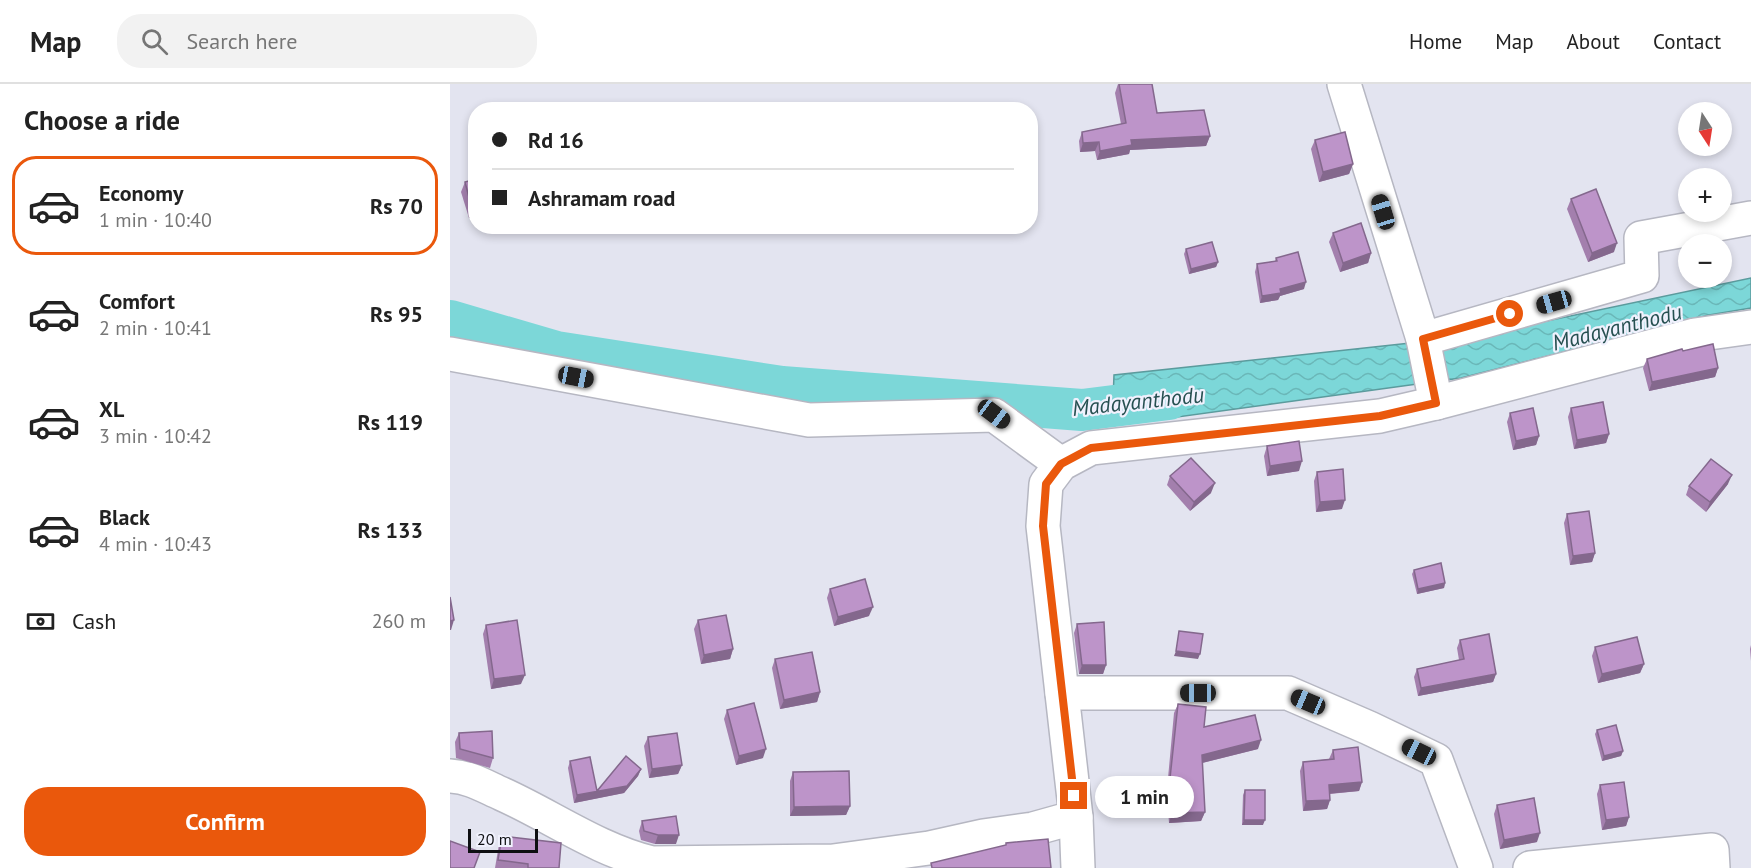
<!DOCTYPE html>
<meta charset="utf-8">
<style>
:root{--surface:#fff;--page:#f2f2f2;--text:#222;--muted:#767676;--line:#e0e0e0;--accent:#ea580c}
body{margin:0;font-family:"PT Sans",sans-serif;background:var(--page);color:var(--text);height:100vh;display:flex;flex-direction:column;font-size:22px;white-space:nowrap}
*{box-sizing:border-box;margin:0}
p{font-size:20px;color:var(--muted)}
.icon{flex:none;width:33px;height:33px;fill:none;stroke:currentColor;stroke-width:2;stroke-linecap:round;stroke-linejoin:round}
.map{position:relative;flex:1;overflow:hidden}
.details{display:flex;flex-direction:column;background:var(--surface);width:450px}
.details>*{flex:none}
.banner{position:absolute;left:18px;top:18px;width:570px;height:132px;border-radius:24px;box-shadow:0 3px 9px #0003;display:grid;align-content:center;height:132px;padding:0 24px;background:var(--surface)}
.needle{width:39px;rotate:168deg}
.tools{position:absolute;left:1228px;top:18px;display:grid;gap:12px}
.tools a{display:grid;place-items:center;width:54px;height:54px;border-radius:50%;background:var(--surface);box-shadow:0 3px 9px #0003;font-size:30px}
.scale{position:absolute;left:18px;bottom:15px;width:70px;box-sizing:border-box;padding-left:6px;border:3px solid #0e0f12;border-top:0;font-size:16px;line-height:21px;white-space:nowrap;color:#0e0f12;-webkit-text-stroke:4px #f0f1fd;paint-order:stroke}
.end{position:absolute;width:27px;height:27px;margin:-14px;border:8px solid #ea580c;background:#fff;box-shadow:0 0 0 3px #fff}
.from{border-radius:50%}
.bubble{position:absolute;height:42px;border-radius:21px;background:var(--surface);box-shadow:0 3px 9px #0003;font-size:20px;font-weight:800;line-height:42px;text-align:center}
.car{position:absolute;width:18px;height:36px;margin:-18px -9px;border-radius:8px;box-shadow:0 0 4px 2px #0007;background:linear-gradient(#222 24%,#8ab4d8 0 40%,#222 0 76%,#8ab4d8 0 86%,#222 0)}
.banner b{display:flex;align-items:center;gap:21px;height:57px;font-size:22px}
.banner b+b{border-top:2px solid var(--line)}
.banner i{width:15px;height:15px;background:var(--text)}
ul{padding:0;list-style:none}
li{display:flex;align-items:center;gap:18px;height:99px;margin:0 12px 9px;padding:0 12px;border:3px solid transparent;border-radius:24px}
li div{flex:1}
li b{display:block;font-size:22px}
li em{font-style:normal;font-weight:800}
li.active{border-color:var(--accent)}
li>.icon{width:54px;height:54px;stroke-width:1.5}
h2{padding:0 24px;font-size:27px;line-height:72px}
.pay{display:flex;align-items:center;gap:15px;height:66px;padding:0 24px;font-size:22px}
.pay p{margin-inline-start:auto}
.action{display:flex;gap:12px;margin-top:auto;padding:12px 24px}
.action a{flex:1;height:69px;border-radius:24px;background:var(--accent);color:#fff;font-size:24px;font-weight:800;line-height:69px;text-align:center}
header{display:flex;align-items:center;gap:36px;box-sizing:border-box;height:84px;padding:0 30px;background:var(--surface);border-bottom:2px solid var(--line)}
header strong{font-size:28px}
nav{display:flex;gap:33px;margin-inline-start:auto;font-size:21px}
.search{width:420px;height:54px;background:var(--page);display:flex;align-items:center;gap:15px;box-sizing:border-box;padding:0 21px;border-radius:24px;color:var(--muted);font-size:22px}
main{display:flex;flex:1;min-height:0}
.map>svg:first-child{display:block}
.water{fill:url(#water-waves);stroke:#5b9b9d;stroke-width:1.5}
.lines{fill:none;stroke-linecap:round;stroke-linejoin:round}
.river{stroke:#7cd7d8;stroke-width:42}
.minor-casing{stroke:#b6b7c2;stroke-width:36}
.major-casing{stroke:#b6b7c2;stroke-width:36}
.minor{stroke:#fff;stroke-width:33}
.major{stroke:#fff;stroke-width:33}
.wall{fill:#a37fad}
.shaded-wall{fill:#84688d}
.building{fill:#bd94c9;stroke:#84688d;stroke-width:1.5}
.route{stroke:#ea580c;stroke-width:8}
.labels{text-anchor:middle;dominant-baseline:central;stroke-width:4.5;stroke-linejoin:round;paint-order:stroke}
.water-label{font-size:22px;font-style:italic;fill:#265051;stroke:#f0f1fd}
</style>
<header>
<strong>Map</strong>
<div class="search"><svg class="icon" aria-label="search" viewBox="0 0 24 24"><circle cx="10" cy="10" r="6"/><path d="M15 15l6 6"/></svg>Search here</div>
<nav><a>Home</a><a>Map</a><a>About</a><a>Contact</a></nav>
</header>
<main>
<section class="details">
<h2>Choose a ride</h2>
<ul>
<li class="active"><svg class="icon" aria-label="car" viewBox="0 0 24 24"><path d="M5 17H2v-5l4-1 3-4h7l3 4 3 1v5h-3M9 17h6M6 11h13"/><circle cx="7" cy="17" r="2"/><circle cx="17" cy="17" r="2"/></svg><div><b>Economy</b><p>1 min · 10:40</p></div><em>Rs 70</em></li>
<li><svg class="icon" aria-label="car" viewBox="0 0 24 24"><path d="M5 17H2v-5l4-1 3-4h7l3 4 3 1v5h-3M9 17h6M6 11h13"/><circle cx="7" cy="17" r="2"/><circle cx="17" cy="17" r="2"/></svg><div><b>Comfort</b><p>2 min · 10:41</p></div><em>Rs 95</em></li>
<li><svg class="icon" aria-label="car" viewBox="0 0 24 24"><path d="M5 17H2v-5l4-1 3-4h7l3 4 3 1v5h-3M9 17h6M6 11h13"/><circle cx="7" cy="17" r="2"/><circle cx="17" cy="17" r="2"/></svg><div><b>XL</b><p>3 min · 10:42</p></div><em>Rs 119</em></li>
<li><svg class="icon" aria-label="car" viewBox="0 0 24 24"><path d="M5 17H2v-5l4-1 3-4h7l3 4 3 1v5h-3M9 17h6M6 11h13"/><circle cx="7" cy="17" r="2"/><circle cx="17" cy="17" r="2"/></svg><div><b>Black</b><p>4 min · 10:43</p></div><em>Rs 133</em></li>
</ul>
<div class="pay"><svg class="icon" aria-label="cash" viewBox="0 0 24 24"><path d="M3 7h18v10H3z"/><circle cx="12" cy="12" r="2"/></svg>Cash<p>260 m</p></div>
<div class="action"><a>Confirm</a></div>
</section>
<div class="map">
<svg width="1301" height="784" viewBox="0 0 1301 784">
<defs>
<pattern id="water-waves" width="16" height="10" patternUnits="userSpaceOnUse" patternTransform="scale(1.5)"><rect width="16" height="10" fill="#7cd7d8"/><path d="M0 5q4-4 8 0t8 0" fill="none" stroke="#6ab7b8"/></pattern>
</defs>
<rect width="100%" height="100%" fill="#e3e4f0"/>
<path class="water" d="M1301 194V224L1259 231 1011 294 662 342 664 291 1025 252Z"/>
<g class="lines">
<path class="river" d="M0 237 106 268 332 303 632 326 719 315"/>
<g class="minor-casing">
<g id="minor">
<path d="M973 255 1192 192 1191 154 1301 134"/>
<path d="M0 270 359 336 544 331 611 380"/>
<path d="M986 319 1245 251 1301 243"/>
<path d="M612 609H838L919 644 986 676 1026 784"/>
<path d="M0 692C20 693 34 702 52 710 101 732 148 766 202 779L383 777 479 764 533 752 583 745 626 733"/>
<path d="M1080 784 1262 766 1263 784"/>
</g>
</g>
<g class="major-casing">
<path id="major" d="M628 784 626 733 593 442 596 400 611 380 641 364 930 332 986 319 973 255 894 0"/>
</g>
<use href="#minor" class="minor"/>
<use href="#major" class="major"/>
</g>
<g class="wall">
<path d="M668 0 707 29 760 52 756 62 680 66 679 70 647 76 645 67 630 68 629 57 632 48 671 40 665 9Z"/>
<path d="M865 56 903 80 899 90 869 98 861 65Z"/>
<path d="M26 95V133L19 134 11 108 15 98Z"/>
<path d="M1121 115 1164 168 1138 178 1117 125Z"/>
<path d="M883 149 921 169 918 179 890 188 879 158Z"/>
<path d="M736 165 768 178 766 183 739 190 734 170Z"/>
<path d="M826 174 854 205 830 212 828 216 810 219 805 188 807 180 825 177Z"/>
<path d="M1233 267 1268 284 1265 293 1199 307 1193 284 1197 275Z"/>
<path d="M1121 324 1159 350 1156 359 1124 365 1118 333Z"/>
<path d="M1060 329 1089 352 1086 361 1063 366 1057 338Z"/>
<path d="M817 362 849 387 817 392 814 372Z"/>
<path d="M867 388 892 425 866 428 864 397Z"/>
<path d="M720 392 761 409 740 427 717 401Z"/>
<path d="M1278 400 1256 428 1236 411 1239 402Z"/>
<path d="M1117 430 1145 469 1142 478 1120 481 1114 439Z"/>
<path d="M964 486 995 499 994 504 967 510 962 490Z"/>
<path d="M380 505 419 532 384 542 377 514Z"/>
<path d="M248 536 283 565 280 575 251 580 244 545Z"/>
<path d="M627 540 656 581 653 590H629L624 549Z"/>
<path d="M36 541 71 600 41 605 33 550Z"/>
<path d="M1010 556 1046 590 1043 598 968 612 964 593 967 585 1009 576 1007 564Z"/>
<path d="M1301 561V577L1300 565Z"/>
<path d="M1145 563 1194 580 1190 589 1148 599 1142 572Z"/>
<path d="M325 575 370 608 367 618 330 625 322 584Z"/>
<path d="M728 620 754 643 808 665 752 679 755 728 751 737 719 739 718 726 708 727 707 704 710 694H718L724 629Z"/>
<path d="M277 626 313 674 286 681 274 635Z"/>
<path d="M1147 646 1173 667 1171 672 1152 677 1145 650Z"/>
<path d="M9 649 43 674 40 684 6 674 5 658Z"/>
<path d="M198 653 232 681 228 690 199 694 194 662Z"/>
<path d="M883 666 912 698 909 707 880 710V716L877 725 853 727 850 687 853 678 879 675Z"/>
<path d="M120 677 147 707 191 685 188 692 174 709 124 719 118 684Z"/>
<path d="M343 688 400 722 396 731 340 732V697Z"/>
<path d="M1150 701 1179 733 1176 742 1152 746 1147 710Z"/>
<path d="M795 706 813 741H792L793 711Z"/>
<path d="M1047 721 1087 758 1050 765 1044 730Z"/>
<path d="M192 737 226 760H205L191 756 189 747Z"/>
<path d="M52 752 109 784H45L49 760Z"/>
</g>
<g class="shaded-wall">
<path d="M760 52 756 62 680 66 679 70 647 76 650 67 681 56Z"/>
<path d="M649 58 645 67 630 68 633 59Z"/>
<path d="M903 80 899 90 869 98 873 88Z"/>
<path d="M26 124V133L19 134 22 125Z"/>
<path d="M1167 159 1164 168 1138 178 1142 169Z"/>
<path d="M921 169 918 179 890 188 893 179Z"/>
<path d="M768 178 766 183 739 190 741 185Z"/>
<path d="M856 198 854 205 830 212 828 216 810 219 812 212 830 205Z"/>
<path d="M1268 284 1265 293 1199 307 1202 298Z"/>
<path d="M1159 350 1156 359 1124 365 1127 356Z"/>
<path d="M1089 352 1086 361 1063 366 1066 357Z"/>
<path d="M852 377 849 387 817 392 820 382Z"/>
<path d="M1282 391 1278 400 1256 428 1260 418Z"/>
<path d="M765 399 761 409 740 427 744 418Z"/>
<path d="M895 416 892 425 866 428 870 418Z"/>
<path d="M1145 469 1142 478 1120 481 1123 472Z"/>
<path d="M995 499 994 504 967 510 968 505Z"/>
<path d="M423 523 419 532 384 542 388 533Z"/>
<path d="M4 536 1 546H0V537Z"/>
<path d="M283 565 280 575 251 580 254 571Z"/>
<path d="M726 567 750 570 748 575 724 572Z"/>
<path d="M1194 580 1190 589 1148 599 1152 590Z"/>
<path d="M632 581H656L653 590H629Z"/>
<path d="M1046 590 1043 598 968 612 971 604Z"/>
<path d="M75 591 71 600 41 605 44 595Z"/>
<path d="M370 608 367 618 330 625 334 616Z"/>
<path d="M811 656 808 665 748 680 752 671Z"/>
<path d="M316 665 313 674 286 681 289 672Z"/>
<path d="M1173 667 1171 672 1152 677 1154 672Z"/>
<path d="M232 681 228 690 199 694 202 685Z"/>
<path d="M191 685 188 692 174 709 124 719 127 711 177 702Z"/>
<path d="M912 698 909 707 876 710 879 701Z"/>
<path d="M880 716 877 725 853 727 856 717Z"/>
<path d="M721 717 718 726 708 727 712 718Z"/>
<path d="M400 722 396 731 340 732 344 723Z"/>
<path d="M755 728 751 737 719 739 722 729Z"/>
<path d="M1179 733 1176 742 1152 746 1156 736Z"/>
<path d="M794 736H815L813 741H792Z"/>
<path d="M1090 749 1087 758 1050 765 1054 756Z"/>
<path d="M208 751H229L226 760H205Z"/>
</g>
<g class="building">
<path d="M669 0H702L707 29 754 26 760 52 681 56 682 61 650 67 649 58 633 59 632 48 676 39Z"/>
<path d="M895 48 903 80 873 88 865 56Z"/>
<path d="M26 95V124L22 125 15 98Z"/>
<path d="M1146 105 1167 159 1142 169 1121 115Z"/>
<path d="M911 139 921 169 893 179 883 149Z"/>
<path d="M762 158 768 178 741 185 736 165Z"/>
<path d="M848 168 856 198 830 205 831 209 812 212 807 180 827 177 826 174Z"/>
<path d="M1263 260 1268 284 1202 298 1197 275 1232 265 1233 267Z"/>
<path d="M1153 318 1159 350 1127 356 1121 324Z"/>
<path d="M1083 324 1089 352 1066 357 1060 329Z"/>
<path d="M849 357 852 377 820 382 817 362Z"/>
<path d="M741 374 765 399 744 418 720 392Z"/>
<path d="M1261 375 1282 391 1260 418 1239 402Z"/>
<path d="M893 385 895 416 870 418 867 388Z"/>
<path d="M1139 427 1145 469 1123 472 1117 430Z"/>
<path d="M991 479 995 499 968 505 964 486Z"/>
<path d="M415 495 423 523 388 533 380 505Z"/>
<path d="M0 513 4 536 0 537Z"/>
<path d="M276 531 283 565 254 571 248 536Z"/>
<path d="M67 536 75 591 44 595 36 541Z"/>
<path d="M654 538 656 581H632L627 540Z"/>
<path d="M729 547 753 550 750 570 726 567Z"/>
<path d="M1039 550 1046 590 971 604 967 585 1014 575 1010 556Z"/>
<path d="M1187 553 1194 580 1152 590 1145 563Z"/>
<path d="M362 568 370 608 334 616 325 575Z"/>
<path d="M304 619 316 665 289 672 277 626Z"/>
<path d="M728 620 756 623 754 643 805 631 811 656 752 671 755 728 722 729 721 717 712 718 710 694H720Z"/>
<path d="M1166 641 1173 667 1154 672 1147 646Z"/>
<path d="M42 647 43 674 10 665 9 649Z"/>
<path d="M227 649 232 681 202 685 198 653Z"/>
<path d="M908 663 912 698 879 701 880 716 856 717 853 678 884 675 883 666Z"/>
<path d="M176 672 191 685 177 702 127 711 120 677 140 673 147 707Z"/>
<path d="M399 687 400 722 344 723 343 688Z"/>
<path d="M1174 698 1179 733 1156 736 1150 701Z"/>
<path d="M795 706H815V736H794Z"/>
<path d="M1084 714 1090 749 1054 756 1047 721Z"/>
<path d="M226 732 229 751H208L194 747 192 737Z"/>
<path d="M52 752 111 759 109 784H78V780L48 776Z"/>
<path d="M598 755 601 784H482L481 779 556 761V759Z"/>
<path d="M0 757 30 768 24 784H0Z"/>
</g>
<g class="lines">
<path class="route" d="M624 712 593 442 596 400 611 380 641 364 930 332 986 319 973 255 1060 230"/>
</g>
<g class="labels">
<g class="water-label">
<text transform="translate(1167 243) rotate(-14)">Madayanthodu</text>
<text transform="translate(688 317) rotate(-6)">Madayanthodu</text>
</g>
</g>
</svg>
<div class="tools">
<a><svg class="needle" viewBox="-14 -14 28 28"><path d="M0-13l5 13h-10z" fill="#e53935"/><path d="M0 13l5-13h-10z" fill="#767676"/></svg></a>
<a>+</a>
<a>−</a>
</div>
<div class="scale">20 m</div>
<i class="end from" style="left:1060px;top:230px"></i>
<i class="end" style="left:624px;top:712px"></i>
<div class="bubble" style="left:645px;top:692px;width:99px">1 min</div>
<i class="car" style="left:933px;top:128px;rotate:343deg"></i>
<i class="car" style="left:1104px;top:218px;rotate:254deg"></i>
<i class="car" style="left:126px;top:293px;rotate:101deg"></i>
<i class="car" style="left:544px;top:330px;rotate:127deg"></i>
<i class="car" style="left:748px;top:609px;rotate:270deg"></i>
<i class="car" style="left:858px;top:618px;rotate:293deg"></i>
<i class="car" style="left:969px;top:668px;rotate:296deg"></i>
<div class="banner">
<b><i class="from"></i>Rd 16</b>
<b><i></i>Ashramam road</b>
</div>
</div>
</main>
